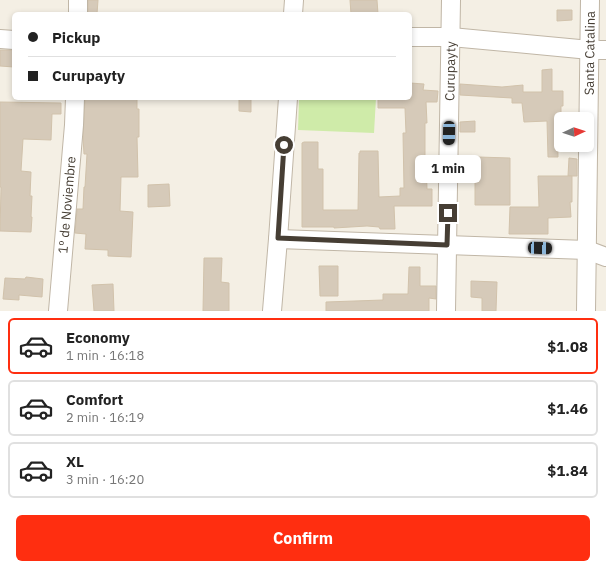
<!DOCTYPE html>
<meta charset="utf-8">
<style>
:root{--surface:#fff;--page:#f2f2f2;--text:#222;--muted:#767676;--line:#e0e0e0;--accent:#ff2e10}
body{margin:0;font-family:"IBM Plex Sans",sans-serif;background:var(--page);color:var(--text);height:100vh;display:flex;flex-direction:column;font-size:15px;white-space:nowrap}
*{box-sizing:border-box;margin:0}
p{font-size:13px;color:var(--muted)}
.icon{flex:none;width:22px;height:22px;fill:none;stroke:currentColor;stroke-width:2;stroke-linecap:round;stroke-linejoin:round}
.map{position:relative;height:311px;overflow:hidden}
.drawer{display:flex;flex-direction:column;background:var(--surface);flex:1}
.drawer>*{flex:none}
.top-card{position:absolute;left:12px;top:12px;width:400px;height:88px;border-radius:6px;box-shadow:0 2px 6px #0003;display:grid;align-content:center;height:88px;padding:0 16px;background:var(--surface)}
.needle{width:26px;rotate:87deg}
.tools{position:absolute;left:554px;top:112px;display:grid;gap:8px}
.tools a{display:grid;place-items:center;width:40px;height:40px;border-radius:6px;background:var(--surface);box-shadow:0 2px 6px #0003;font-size:20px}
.end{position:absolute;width:18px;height:18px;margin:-9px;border:5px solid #463e34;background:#fff;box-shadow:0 0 0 2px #fff}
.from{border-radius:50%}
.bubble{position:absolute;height:28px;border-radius:6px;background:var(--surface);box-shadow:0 2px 6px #0003;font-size:13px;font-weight:800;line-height:28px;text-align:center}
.car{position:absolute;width:12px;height:24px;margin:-12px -6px;border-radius:5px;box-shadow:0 0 3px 1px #0007;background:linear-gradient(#222 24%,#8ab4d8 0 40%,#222 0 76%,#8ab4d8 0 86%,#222 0)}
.top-card b{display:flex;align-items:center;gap:14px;height:38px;font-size:15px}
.top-card b+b{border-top:1px solid var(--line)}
.top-card i{width:10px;height:10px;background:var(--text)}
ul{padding:7px 0 0;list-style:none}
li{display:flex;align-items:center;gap:12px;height:56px;margin:0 8px 6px;padding:0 8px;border:2px solid var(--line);border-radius:6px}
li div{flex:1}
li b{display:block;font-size:15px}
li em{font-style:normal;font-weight:800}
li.current{border-color:var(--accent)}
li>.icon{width:36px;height:36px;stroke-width:1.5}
.button{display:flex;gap:8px;margin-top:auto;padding:8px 16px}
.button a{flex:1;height:46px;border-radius:6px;background:var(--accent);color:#fff;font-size:16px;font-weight:800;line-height:46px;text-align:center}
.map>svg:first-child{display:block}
.green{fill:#cfeba9}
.building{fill:#d6cab9;stroke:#d1c2ab}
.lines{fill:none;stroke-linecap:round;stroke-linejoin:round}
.minor-casing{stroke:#c0b6a6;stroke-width:20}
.minor{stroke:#fff;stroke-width:18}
.route{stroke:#463e34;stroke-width:5}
.labels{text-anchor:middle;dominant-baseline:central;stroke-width:4;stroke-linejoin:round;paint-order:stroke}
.street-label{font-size:13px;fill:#463e34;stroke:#fff}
</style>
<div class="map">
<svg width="606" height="311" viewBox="0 0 606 311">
<rect width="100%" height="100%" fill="#f4efe4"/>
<path class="green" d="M299 98H376L374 133 298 130Z"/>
<g class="building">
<path d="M88 0H98L97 14H88Z"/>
<path d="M350 0H377L378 14H351Z"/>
<path d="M557 10H572V20L557 21Z"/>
<path d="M0 50H14V67L0 66Z"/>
<path d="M552 69V91H563V106H561V119H557L558 157H548L547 121 524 122 522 103H512V98L460 95V84L502 87 523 85V92H542V70Z"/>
<path d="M410 83 424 84 423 90 438 91 437 102H426L427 123H425V160H426L427 189H432V206H394L395 229H380L379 227 367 226 334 228V227H302V143L304 142H318V169H323V210H358L359 153H360V151H378L379 197 400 196V188H404L403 133H406L405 108H378V98H410Z"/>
<path d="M85 98H137V109H139V137H137L138 177H121L120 211 133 212 131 257 108 256V250L85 249 86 234 75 233 77 209H83L84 187H85L87 154H84L83 138Z"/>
<path d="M239 98H251V112L239 111Z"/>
<path d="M0 102 61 103V114H52L51 140 23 139 21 171 31 172 30 196H32L31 217H32L31 232 0 231 1 187H0Z"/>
<path d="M475 121V132H460V122Z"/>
<path d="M478 157 510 158V205H475V182H478Z"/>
<path d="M569 158 577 159V176H568Z"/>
<path d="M538 176H572V202H570L571 217 548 218V234H509L510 207H539Z"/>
<path d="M169 184 170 206 148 207V185Z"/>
<path d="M204 258H222L221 282 229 283V311H203Z"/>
<path d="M319 266H338V296H320Z"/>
<path d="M409 267H420V286H436V299L429 298V311H326V302L383 300V294H408Z"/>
<path d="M26 277 43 279 42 297 19 295V300L3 299 5 278 25 279Z"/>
<path d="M471 281 497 282 496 311H482V298L471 297Z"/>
<path d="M113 284 114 311H94L92 285Z"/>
</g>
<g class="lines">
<g class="minor-casing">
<g id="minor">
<path d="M78 14V0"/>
<path d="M293 14 294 0"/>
<path d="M410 37H451L590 50H606"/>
<path d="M0 39 14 40"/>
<path d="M278 239 587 250 606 257"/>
<path d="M58 311 74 125 75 98"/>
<path d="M272 311 278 239 288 98"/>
<path id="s1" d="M446 311 451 0"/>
<path id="s2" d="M586 311 590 0"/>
</g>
</g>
<use href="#minor" class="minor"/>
</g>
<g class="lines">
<path class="route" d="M284 145 278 238 447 245 448 213"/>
</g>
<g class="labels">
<g class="street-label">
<text stroke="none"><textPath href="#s2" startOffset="258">Santa Catalina</textPath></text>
<text stroke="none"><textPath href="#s1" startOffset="240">Curupayty</textPath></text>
<text transform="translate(67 205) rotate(-85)">1º de Noviembre</text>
</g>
</g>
</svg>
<div class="tools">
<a><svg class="needle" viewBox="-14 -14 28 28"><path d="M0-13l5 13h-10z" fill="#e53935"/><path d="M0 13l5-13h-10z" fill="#767676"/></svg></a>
</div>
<i class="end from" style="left:284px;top:145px"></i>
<i class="end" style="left:448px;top:213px"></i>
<div class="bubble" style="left:415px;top:155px;width:66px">1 min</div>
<i class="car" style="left:449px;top:133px;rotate:181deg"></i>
<i class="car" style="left:540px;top:248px;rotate:92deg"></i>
<div class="top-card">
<b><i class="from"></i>Pickup</b>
<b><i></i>Curupayty</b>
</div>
</div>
<section class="drawer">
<ul>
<li class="current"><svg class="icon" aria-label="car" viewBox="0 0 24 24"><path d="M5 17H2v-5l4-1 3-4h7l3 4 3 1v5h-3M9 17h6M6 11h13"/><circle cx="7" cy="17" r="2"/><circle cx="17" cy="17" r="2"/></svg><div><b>Economy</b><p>1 min · 16:18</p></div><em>$1.08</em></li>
<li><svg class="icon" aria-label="car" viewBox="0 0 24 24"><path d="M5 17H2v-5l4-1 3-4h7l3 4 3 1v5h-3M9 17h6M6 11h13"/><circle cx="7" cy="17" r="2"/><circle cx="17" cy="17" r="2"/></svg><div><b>Comfort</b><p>2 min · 16:19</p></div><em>$1.46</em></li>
<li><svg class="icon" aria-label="car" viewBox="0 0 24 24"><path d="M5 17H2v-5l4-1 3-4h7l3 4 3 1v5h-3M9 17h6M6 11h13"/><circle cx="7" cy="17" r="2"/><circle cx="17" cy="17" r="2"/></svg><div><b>XL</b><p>3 min · 16:20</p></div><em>$1.84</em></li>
</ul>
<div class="button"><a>Confirm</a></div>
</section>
